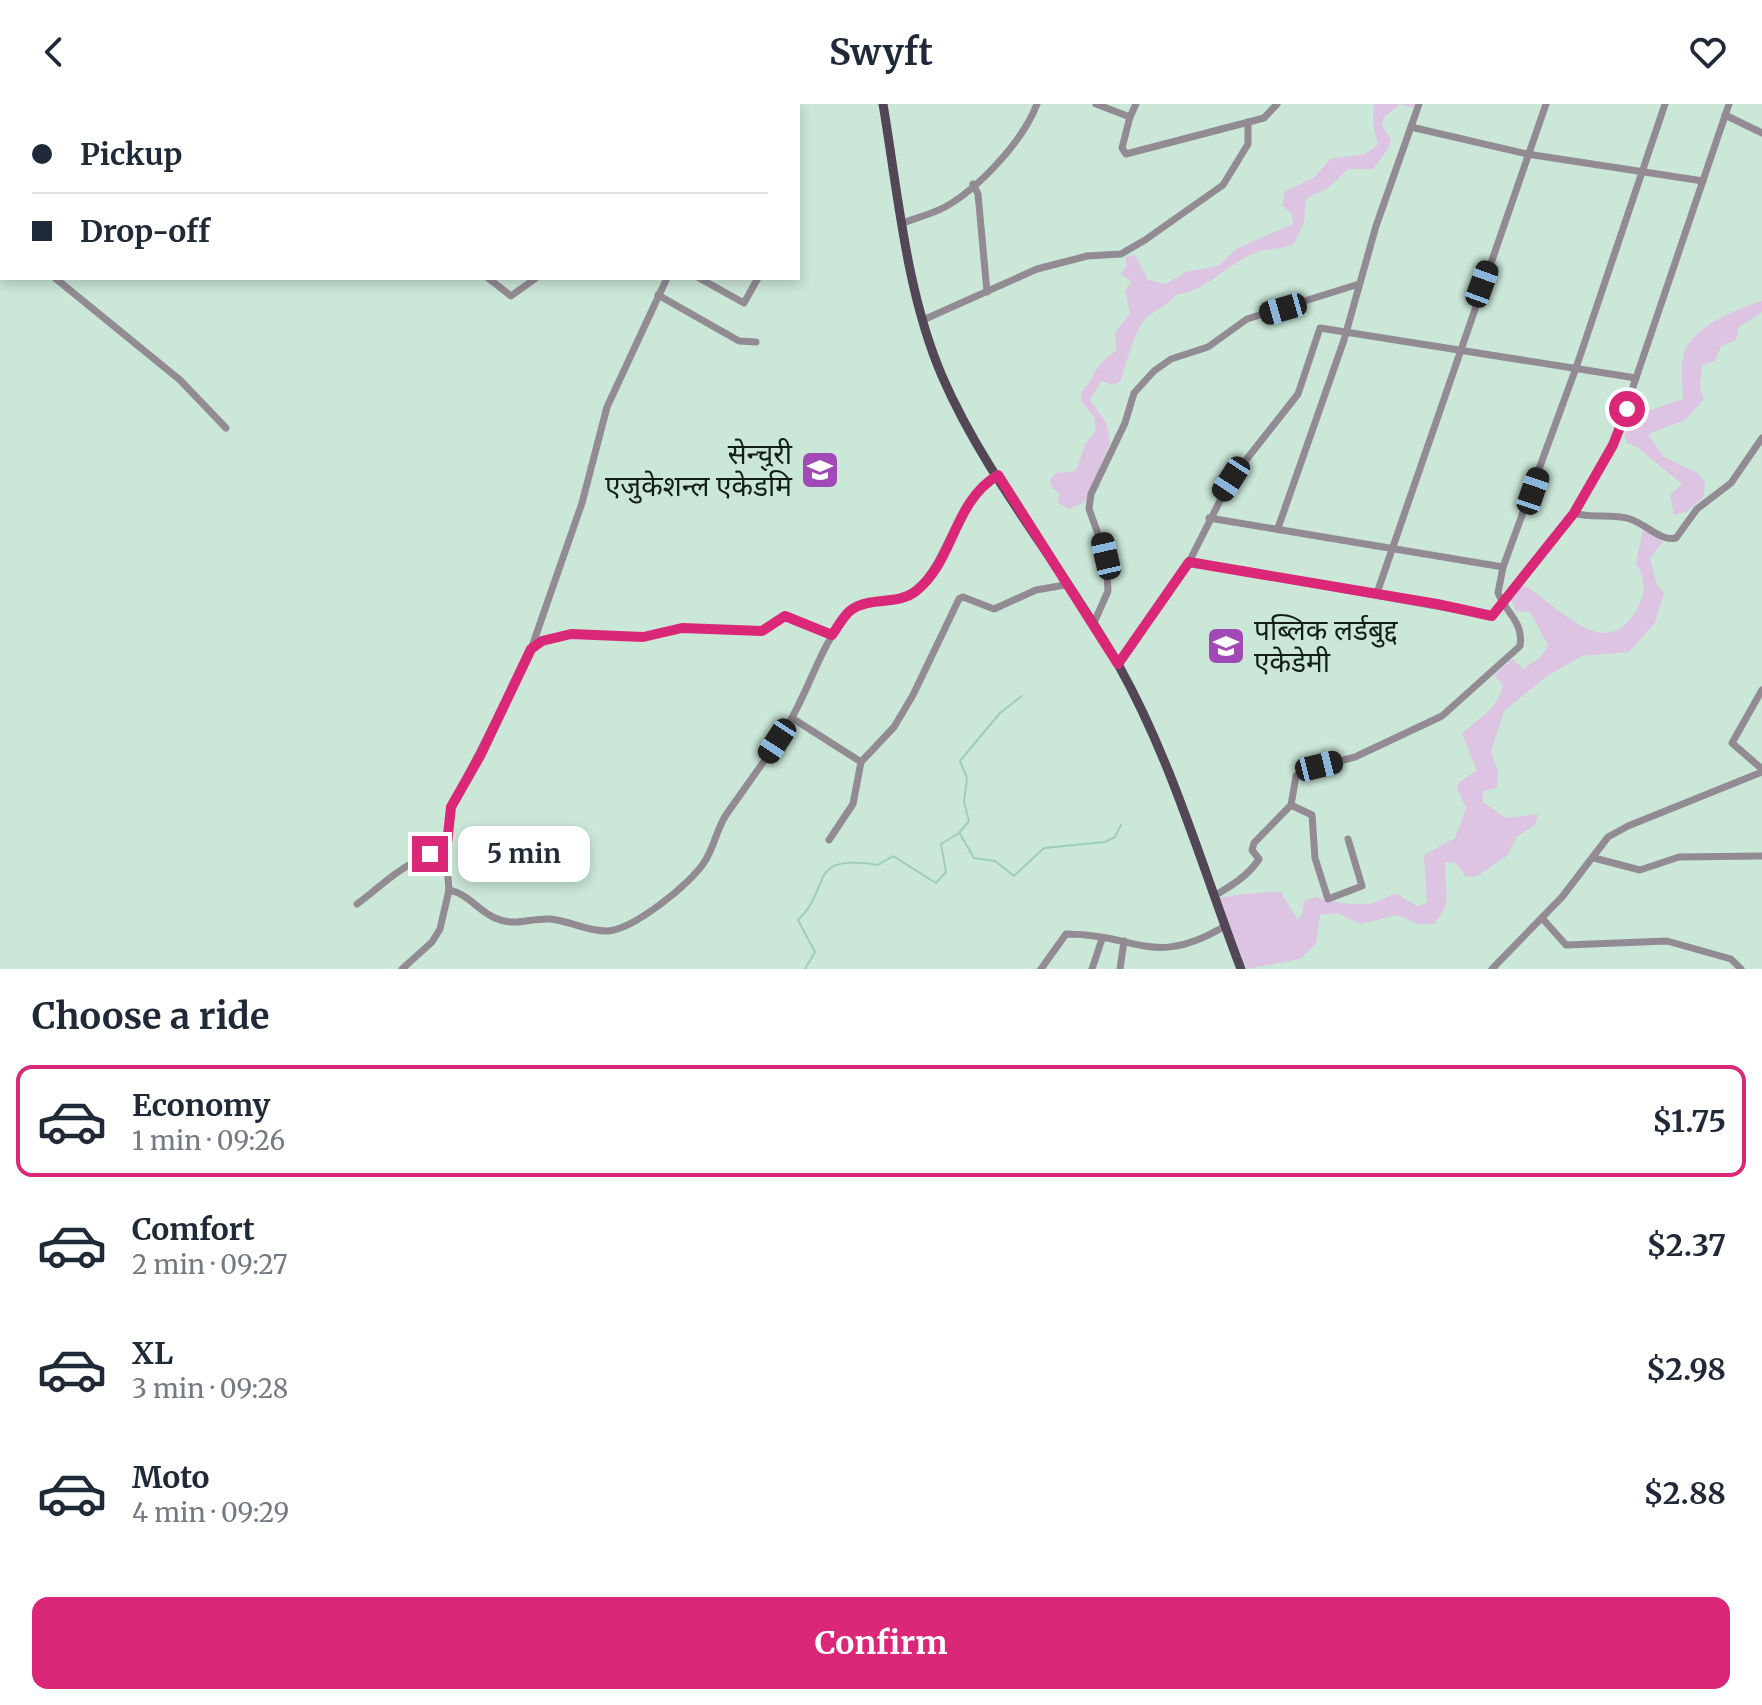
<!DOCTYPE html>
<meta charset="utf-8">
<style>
:root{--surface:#fff;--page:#f2f2f3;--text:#1f2937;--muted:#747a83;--line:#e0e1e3;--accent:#db2777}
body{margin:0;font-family:Merriweather,"Noto Sans Devanagari",serif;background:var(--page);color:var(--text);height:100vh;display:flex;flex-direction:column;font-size:30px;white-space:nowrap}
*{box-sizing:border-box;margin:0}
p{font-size:26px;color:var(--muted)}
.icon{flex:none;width:44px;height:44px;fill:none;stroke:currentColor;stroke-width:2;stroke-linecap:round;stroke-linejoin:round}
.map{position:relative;height:865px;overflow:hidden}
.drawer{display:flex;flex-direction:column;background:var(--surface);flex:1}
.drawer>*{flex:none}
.guide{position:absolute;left:0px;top:0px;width:800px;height:176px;box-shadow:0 4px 12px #0003;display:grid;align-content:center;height:176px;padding:0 32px;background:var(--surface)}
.end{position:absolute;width:36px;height:36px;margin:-18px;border:10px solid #db2777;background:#fff;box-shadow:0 0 0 4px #fff}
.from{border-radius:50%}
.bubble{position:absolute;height:56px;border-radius:16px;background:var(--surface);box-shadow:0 4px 12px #0003;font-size:26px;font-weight:700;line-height:56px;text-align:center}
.car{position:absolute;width:24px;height:48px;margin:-24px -12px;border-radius:10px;box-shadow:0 0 6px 2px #0007;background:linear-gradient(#222 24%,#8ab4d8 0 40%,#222 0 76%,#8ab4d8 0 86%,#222 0)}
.guide b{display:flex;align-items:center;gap:28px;height:76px;font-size:30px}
.guide b+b{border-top:2px solid var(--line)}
.guide i{width:20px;height:20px;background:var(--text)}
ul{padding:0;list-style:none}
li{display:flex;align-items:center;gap:24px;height:112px;margin:0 16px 12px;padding:0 16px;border:4px solid transparent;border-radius:16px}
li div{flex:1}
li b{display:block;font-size:30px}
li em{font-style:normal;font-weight:700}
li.active{border-color:var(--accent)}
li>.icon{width:72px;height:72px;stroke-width:1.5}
h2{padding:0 32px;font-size:36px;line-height:96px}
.action{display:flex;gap:16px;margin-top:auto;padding:16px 32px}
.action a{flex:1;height:92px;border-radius:16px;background:var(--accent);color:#fff;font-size:32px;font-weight:700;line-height:92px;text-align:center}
header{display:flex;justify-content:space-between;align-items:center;height:104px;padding:0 32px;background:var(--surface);font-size:36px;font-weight:700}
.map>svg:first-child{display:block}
.green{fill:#dcc4e2}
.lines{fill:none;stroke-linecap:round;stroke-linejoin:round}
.stream{stroke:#9dcfb5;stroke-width:2}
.minor{stroke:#928b94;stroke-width:7}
.major{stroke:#534657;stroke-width:9}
.route{stroke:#db2777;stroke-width:10}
.labels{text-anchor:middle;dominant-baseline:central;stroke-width:8;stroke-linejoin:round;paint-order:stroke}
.poi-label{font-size:28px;fill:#131e18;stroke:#cbe7d8;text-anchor:end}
</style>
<header><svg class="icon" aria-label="back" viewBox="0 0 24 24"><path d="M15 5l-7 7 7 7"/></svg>Swyft<svg class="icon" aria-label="heart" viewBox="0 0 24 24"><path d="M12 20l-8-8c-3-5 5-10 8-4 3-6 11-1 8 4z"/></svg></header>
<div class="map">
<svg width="1762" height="865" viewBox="0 0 1762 865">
<rect width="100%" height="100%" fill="#cbe7d8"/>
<g class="green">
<path d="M1374 0H1416L1415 4 1400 0 1384 13 1382 21 1391 36 1388 45 1373 65H1348L1328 84 1306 95 1304 118 1294 140C1280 146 1262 144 1250 151 1224 164 1206 186 1176 191 1167 202 1156 205 1146 214 1137 222 1123 265 1121 277L1114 281 1101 277 1090 296 1106 318 1110 338 1085 398 1069 405 1057 398 1060 390 1052 384 1050 376 1056 369 1076 367 1085 340 1096 326 1094 313 1081 297V288C1095 276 1093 261 1116 247L1115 229 1130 209 1125 186 1132 178 1121 170 1127 161 1125 153 1135 151 1148 176 1165 180 1186 168 1218 162 1236 145 1293 120 1292 110 1282 101 1285 87 1314 74 1330 55 1365 50 1378 41 1373 20Z"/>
<path d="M1762 197V208L1739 223 1736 236 1721 242 1715 257 1702 261 1700 283 1704 295 1685 316 1648 330 1664 353 1697 369 1705 378 1703 394 1686 408 1674 411 1670 391 1682 380 1637 343 1627 339 1624 332 1639 310 1683 295C1683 281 1680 263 1684 249 1692 223 1738 204 1762 197Z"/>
<path d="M1643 424 1663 438 1650 454 1657 481 1664 489 1655 519 1629 548 1582 552 1547 572 1504 607 1491 647 1498 667 1497 684 1483 687V698L1506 714 1538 710 1535 721 1517 733 1507 752 1477 772 1466 773 1456 759 1446 758C1442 786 1456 793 1434 820H1418L1397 811 1361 820 1337 809 1320 811 1316 840 1300 855 1247 865 1218 795C1225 791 1273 787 1281 788L1297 815 1302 811 1304 797 1315 793C1324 797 1363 803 1373 799 1382 797 1388 791 1397 790L1417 802 1427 799 1424 751 1455 734 1466 704 1457 684 1459 678 1477 667 1462 630C1478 613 1496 609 1503 581L1494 571 1513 555 1523 565 1541 553 1548 541 1530 508 1516 507 1511 495 1522 482 1527 483C1562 506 1607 560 1637 505 1646 488 1646 477 1636 459Z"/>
</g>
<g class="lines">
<g class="stream">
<path d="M960 730 974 754 995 757 1014 772 1044 744 1105 738 1115 733 1121 721"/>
<path d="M805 865 815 848 798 816C833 783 805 749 878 761L893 752 936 779 946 768 941 740 959 729 969 717 964 698 967 674 960 657 1000 609 1022 592"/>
</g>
<g class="minor">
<path d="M222 0 225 2"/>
<path d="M389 0 391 2"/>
<path d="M1096 0 1130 13 1136 0"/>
<path d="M204 2 205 0"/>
<path d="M663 2 664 0"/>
<path d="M1725 11 1762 29"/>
<path d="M1130 13 1122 44 1126 50 1264 14 1277 0"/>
<path d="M1411 23 1527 50 1703 77"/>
<path d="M973 80 978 90 987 188"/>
<path d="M903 119C916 114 932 110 945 103 979 84 1023 37 1037 0"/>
<path d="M0 135 2 136"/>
<path d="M55 174 180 276 226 324"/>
<path d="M488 174 511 192 536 174"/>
<path d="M699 174 744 199 758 174"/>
<path d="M658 191 739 237 756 238"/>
<path d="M923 216 1037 165 1087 152 1121 150 1145 136 1223 81 1248 40V18"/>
<path d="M1574 409C1591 415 1612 409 1630 415 1646 420 1661 438 1676 434L1697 405 1731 379 1762 334"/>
<path d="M1209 414 1503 463 1498 489C1506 509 1524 518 1520 542L1442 612 1355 653 1301 667 1296 672 1291 701 1254 739 1252 746 1259 755C1248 772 1231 782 1214 792"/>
<path d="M1278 424 1344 236 1376 122 1419 0"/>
<path d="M1189 458 1492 512 1574 409 1613 341 1636 274"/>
<path d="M1503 463 1576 264 1665 0"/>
<path d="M1377 489 1546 0"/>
<path d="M1093 521 1108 487 1106 452 1089 405 1091 390 1125 319 1134 289 1154 267 1171 255 1208 243 1247 215 1359 180"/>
<path d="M533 544 542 537 571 530 643 533 682 524 762 527 785 512 832 531"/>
<path d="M1118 560 1189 458 1231 375 1298 290 1320 224 1636 274 1729 0"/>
<path d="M1762 586 1732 639 1762 665"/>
<path d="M792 614 861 658"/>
<path d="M1291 701 1312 711 1315 754 1328 795 1362 782 1348 735"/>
<path d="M829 736 853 700 861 658 894 623 913 591 959 495 963 493 994 505 1036 486 1065 481"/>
<path d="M1594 754 1640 766 1679 753 1762 752"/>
<path d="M449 786C469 790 477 806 495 814 514 823 530 814 549 815 569 816 587 828 608 827 634 825 692 779 705 757 715 742 717 722 728 708 749 678 771 649 790 617 810 583 821 541 847 510 864 489 901 505 919 484 951 449 956 397 998 372"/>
<path d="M357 800C387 778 407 753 446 749"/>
<path d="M1542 814 1566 841 1667 837 1731 855 1741 865"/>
<path d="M402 865 432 838 440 825 449 786 446 749 451 703 528 554 582 399 607 303 667 174"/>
<path d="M1041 865 1066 830C1137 830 1153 865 1225 822"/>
<path d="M1092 865 1102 835"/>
<path d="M1120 865 1124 837"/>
<path d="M1492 865 1562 793 1608 733 1628 722 1762 668"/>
</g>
<path class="major" d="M883 0C898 89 906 188 942 272 987 376 1064 464 1119 562 1172 657 1202 763 1241 865"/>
</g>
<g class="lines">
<path class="route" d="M430 750 446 749 451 703 480 652 531 545 542 537 571 530 643 533 682 524 762 527 785 512 832 531C838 523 843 512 851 506 870 492 897 502 916 487 955 456 952 399 998 371L1118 560 1189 458 1437 500 1492 512 1574 409 1613 341 1627 305"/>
</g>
<defs>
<g id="school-square" transform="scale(2)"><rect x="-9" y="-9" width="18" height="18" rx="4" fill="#a149b6" stroke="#cbe7d8"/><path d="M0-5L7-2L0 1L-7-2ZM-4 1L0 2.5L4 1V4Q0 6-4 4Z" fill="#fff"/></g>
</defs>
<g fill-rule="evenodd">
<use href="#school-square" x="820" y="366"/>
<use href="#school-square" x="1226" y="542"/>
</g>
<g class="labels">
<g class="poi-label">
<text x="792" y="350">सेन्चुरी<tspan x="792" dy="32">एजुकेशन्ल एकेडमि</tspan></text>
<text x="1254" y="526" text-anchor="start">पब्लिक लर्डबुद्द<tspan x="1254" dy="32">एकेडेमी</tspan></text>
</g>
</g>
</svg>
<i class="end from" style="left:1627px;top:305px"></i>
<i class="end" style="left:430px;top:750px"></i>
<div class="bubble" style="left:458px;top:722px;width:132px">5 min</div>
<i class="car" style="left:1482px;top:180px;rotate:20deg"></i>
<i class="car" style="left:1283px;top:205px;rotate:254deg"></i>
<i class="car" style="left:1231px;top:375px;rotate:213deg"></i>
<i class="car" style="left:1533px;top:387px;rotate:19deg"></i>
<i class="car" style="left:1106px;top:452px;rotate:347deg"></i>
<i class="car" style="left:777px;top:637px;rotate:213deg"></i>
<i class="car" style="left:1319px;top:662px;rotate:76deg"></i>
<div class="guide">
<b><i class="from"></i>Pickup</b>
<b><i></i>Drop-off</b>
</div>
</div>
<section class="drawer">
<h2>Choose a ride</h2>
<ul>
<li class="active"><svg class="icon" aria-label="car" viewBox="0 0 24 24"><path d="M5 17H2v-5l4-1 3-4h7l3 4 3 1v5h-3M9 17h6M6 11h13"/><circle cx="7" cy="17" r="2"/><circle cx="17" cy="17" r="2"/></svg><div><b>Economy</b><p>1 min · 09:26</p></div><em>$1.75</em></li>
<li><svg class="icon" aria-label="car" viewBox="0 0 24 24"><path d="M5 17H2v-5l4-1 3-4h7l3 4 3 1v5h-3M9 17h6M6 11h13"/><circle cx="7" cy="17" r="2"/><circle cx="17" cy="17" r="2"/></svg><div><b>Comfort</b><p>2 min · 09:27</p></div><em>$2.37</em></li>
<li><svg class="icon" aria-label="car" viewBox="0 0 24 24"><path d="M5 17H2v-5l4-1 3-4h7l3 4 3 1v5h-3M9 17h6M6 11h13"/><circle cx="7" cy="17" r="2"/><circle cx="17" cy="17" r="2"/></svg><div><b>XL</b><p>3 min · 09:28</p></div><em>$2.98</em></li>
<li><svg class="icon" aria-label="car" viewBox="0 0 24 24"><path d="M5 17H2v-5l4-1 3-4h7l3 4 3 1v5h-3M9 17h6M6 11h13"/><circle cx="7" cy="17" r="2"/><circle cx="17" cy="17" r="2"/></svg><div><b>Moto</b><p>4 min · 09:29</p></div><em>$2.88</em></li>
</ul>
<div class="action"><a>Confirm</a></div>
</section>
